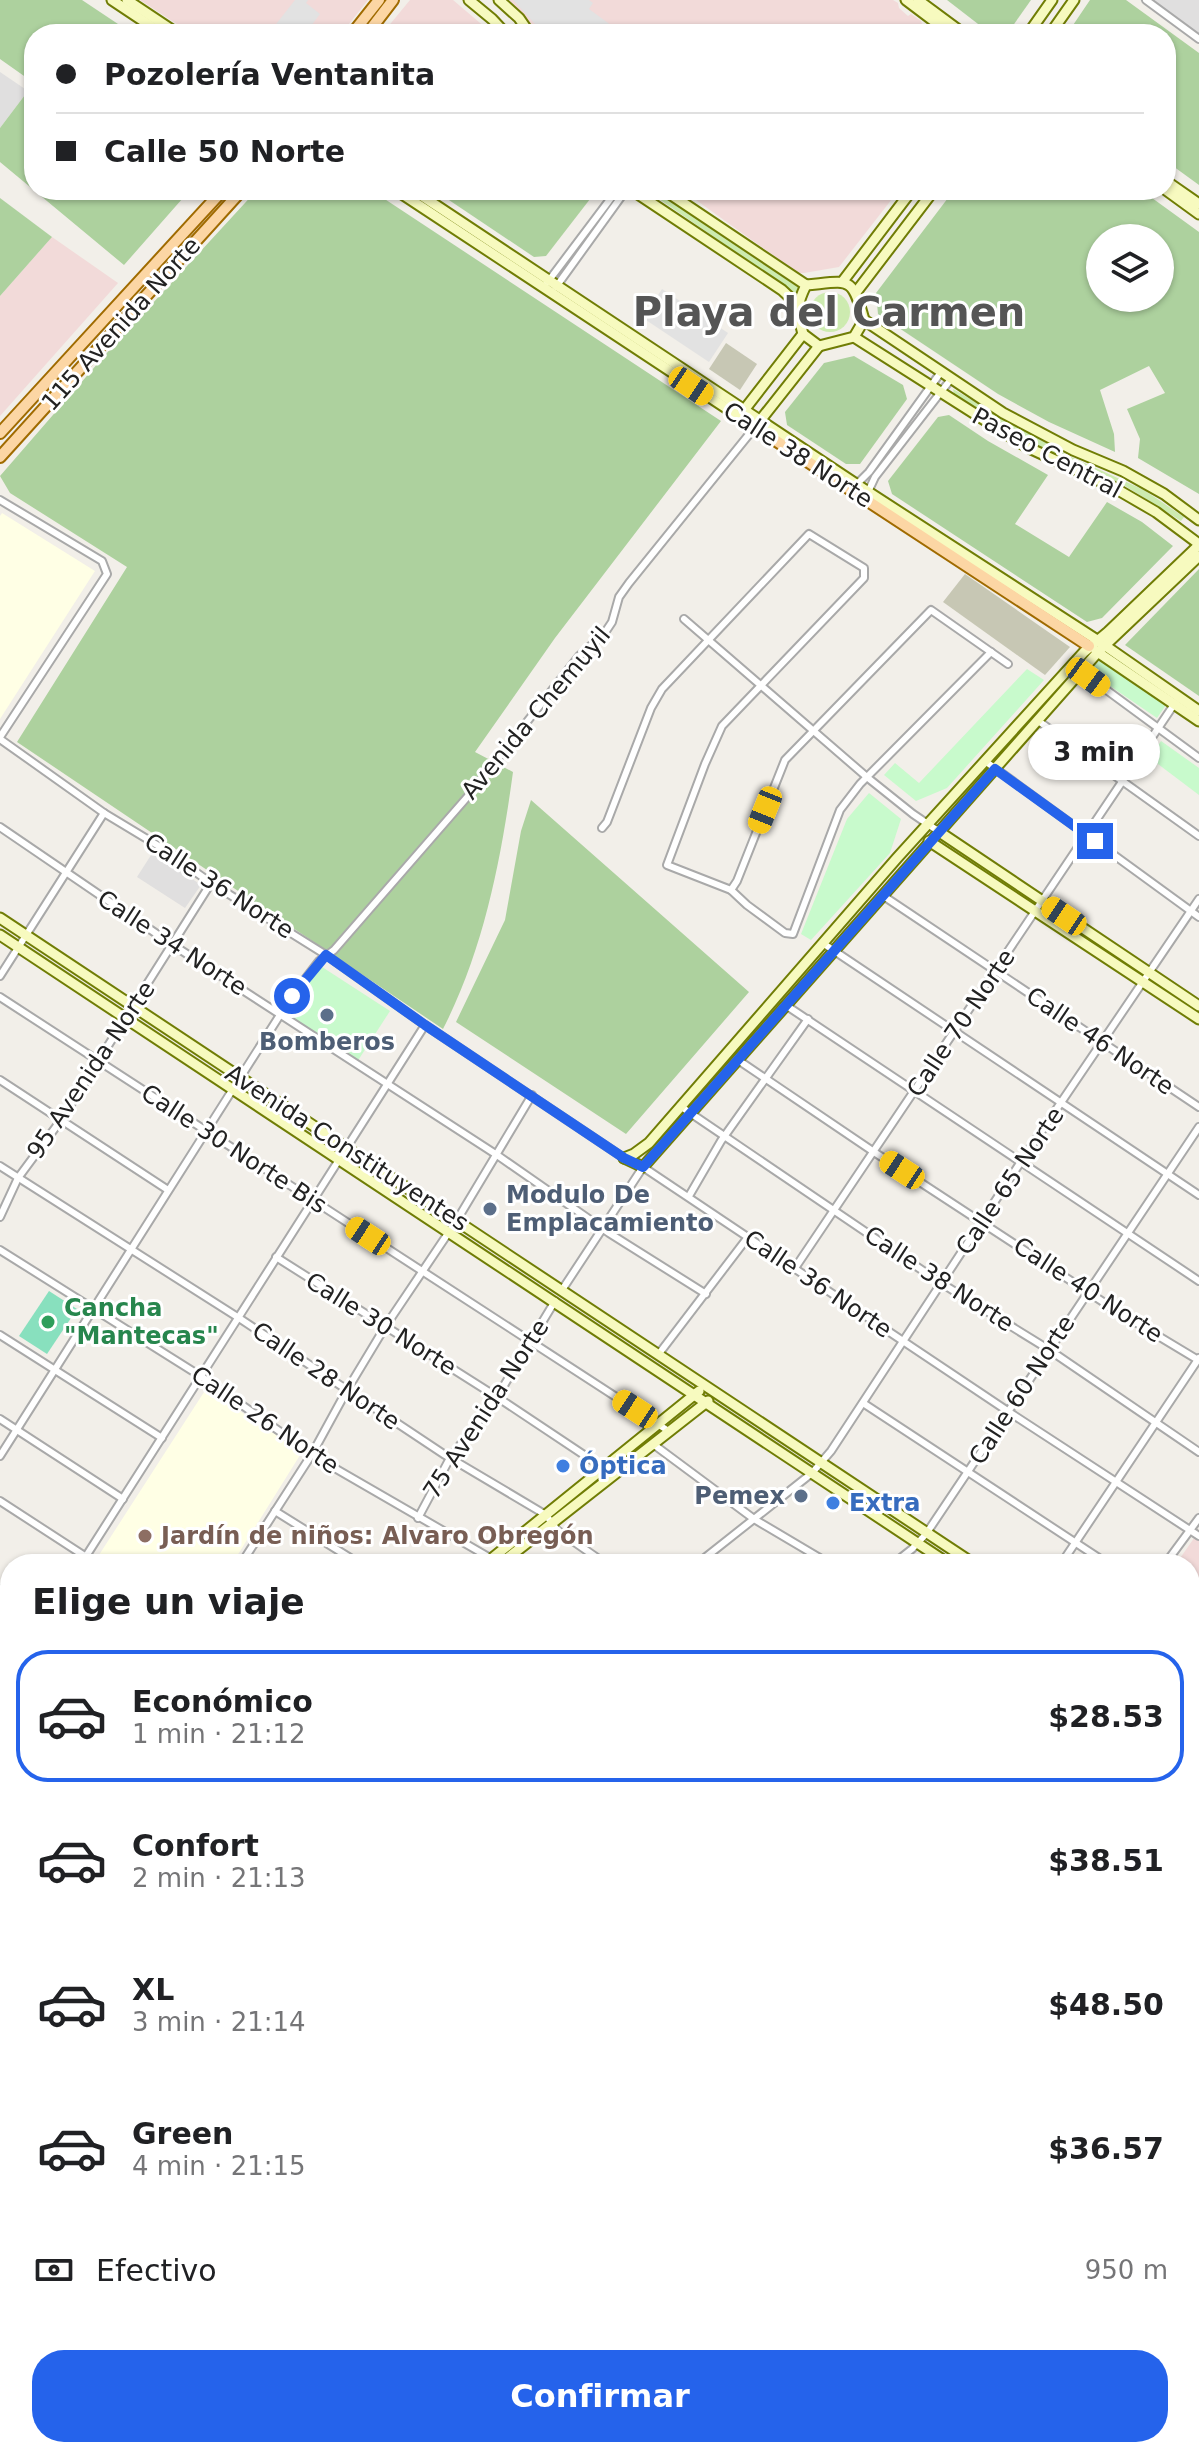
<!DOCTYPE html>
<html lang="es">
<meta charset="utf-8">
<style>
:root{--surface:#fff;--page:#f2f2f2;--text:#202124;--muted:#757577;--line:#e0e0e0;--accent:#2563eb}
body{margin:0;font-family:"DejaVu Sans",sans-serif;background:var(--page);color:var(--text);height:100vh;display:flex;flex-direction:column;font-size:30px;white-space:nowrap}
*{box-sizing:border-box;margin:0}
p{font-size:26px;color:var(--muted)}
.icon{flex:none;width:44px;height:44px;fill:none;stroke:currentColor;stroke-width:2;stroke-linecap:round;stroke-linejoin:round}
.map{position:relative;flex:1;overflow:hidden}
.details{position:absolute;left:0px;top:1554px;width:1200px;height:904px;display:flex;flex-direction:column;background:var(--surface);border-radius:32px 32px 0 0;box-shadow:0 2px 6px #0004}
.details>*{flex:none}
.guide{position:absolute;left:24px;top:24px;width:1152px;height:176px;border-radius:32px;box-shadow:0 2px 6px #0004;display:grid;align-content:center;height:176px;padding:0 32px;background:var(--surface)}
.tools{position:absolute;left:1086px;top:224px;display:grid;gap:16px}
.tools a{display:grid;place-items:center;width:88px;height:88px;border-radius:50%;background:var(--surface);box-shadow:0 2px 6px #0004;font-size:40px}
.end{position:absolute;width:36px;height:36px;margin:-18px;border:10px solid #2563eb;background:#fff;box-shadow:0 0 0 4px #fff}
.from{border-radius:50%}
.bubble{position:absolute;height:56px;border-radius:28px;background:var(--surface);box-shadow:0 2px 6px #0004;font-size:26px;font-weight:800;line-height:56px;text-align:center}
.car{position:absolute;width:24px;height:48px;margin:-24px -12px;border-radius:10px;box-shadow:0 0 6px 2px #0007;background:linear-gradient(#f5c518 24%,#345 0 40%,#f5c518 0 76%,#345 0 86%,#f5c518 0)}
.guide b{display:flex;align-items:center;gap:28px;height:76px;font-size:30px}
.guide b+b{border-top:2px solid var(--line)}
.guide i{width:20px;height:20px;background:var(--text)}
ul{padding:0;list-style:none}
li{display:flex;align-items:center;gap:24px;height:132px;margin:0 16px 12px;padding:0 16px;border:4px solid transparent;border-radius:32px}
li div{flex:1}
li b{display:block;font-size:30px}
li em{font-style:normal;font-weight:800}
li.active{border-color:var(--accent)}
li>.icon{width:72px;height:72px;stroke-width:1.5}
h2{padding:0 32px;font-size:36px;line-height:96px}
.pay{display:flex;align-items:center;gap:20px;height:88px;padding:0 32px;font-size:30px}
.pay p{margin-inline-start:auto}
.cta{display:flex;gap:16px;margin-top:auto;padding:16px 32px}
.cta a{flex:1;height:92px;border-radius:32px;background:var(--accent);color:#fff;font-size:32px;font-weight:800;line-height:92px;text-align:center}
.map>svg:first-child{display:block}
.residential{fill:#e0dfdf}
.commercial{fill:#f2dad9}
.education{fill:#ffffe5}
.construction{fill:#c7c7b4}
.grass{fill:#cdebb0}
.forest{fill:#add19e;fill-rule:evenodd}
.park{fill:#c8facc}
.pitch{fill:#88e0be}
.parking{fill:#e2e2e2}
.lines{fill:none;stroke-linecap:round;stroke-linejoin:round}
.street-casing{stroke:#a9a9a9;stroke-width:10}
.secondary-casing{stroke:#707d05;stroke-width:13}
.primary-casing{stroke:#a06b00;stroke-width:14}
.highway-casing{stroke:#dc2a67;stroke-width:15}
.street{stroke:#fff;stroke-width:6}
.secondary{stroke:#f7fabf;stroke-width:9}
.primary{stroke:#fcd6a4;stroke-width:10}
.highway{stroke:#e892a2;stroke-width:11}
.highway-bridge-casing{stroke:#dc2a67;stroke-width:15;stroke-linecap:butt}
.highway-bridge{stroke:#e892a2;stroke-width:11}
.route{stroke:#2563eb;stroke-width:10}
.service-dot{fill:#5c6f8a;stroke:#fff;stroke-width:3}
.leisure-dot{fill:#2e9e5b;stroke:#fff;stroke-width:3}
.shop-dot{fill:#3f7fe0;stroke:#fff;stroke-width:3}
.education-dot{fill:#8d6e63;stroke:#fff;stroke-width:3}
.labels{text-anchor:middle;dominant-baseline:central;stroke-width:6;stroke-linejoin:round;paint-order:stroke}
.street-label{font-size:24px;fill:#222;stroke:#fff}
.service-label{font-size:24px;font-weight:bold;fill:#4e5e75;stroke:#fff}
.leisure-label{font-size:24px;font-weight:bold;fill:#27864d;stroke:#fff;text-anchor:start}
.shop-label{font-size:24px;font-weight:bold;fill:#366cbe;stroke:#fff;text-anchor:start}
.education-label{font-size:24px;font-weight:bold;fill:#785e54;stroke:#fff;text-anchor:start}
.town-label{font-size:40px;font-weight:bold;fill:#555;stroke:#fff}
</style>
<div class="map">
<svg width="1199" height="2458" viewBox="0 0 1199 2458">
<rect width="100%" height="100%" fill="#f2efe9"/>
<g class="residential">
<path d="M1140 0H1199V43Z"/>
<path d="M0 72 28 91 0 128Z"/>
<path d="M153 852 201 885 185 908 137 877Z"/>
</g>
<g class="commercial">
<path d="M140 0H368L341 34H192Z"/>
<path d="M410 0H453L493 34H382Z"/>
<path d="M509 0H893L898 3 899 8 908 16 911 14 921 21 924 29 931 34H539Z"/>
<path d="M682 190H899L839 267 804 273H798Z"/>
<path d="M52 237 118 283 0 416V296Z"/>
<path d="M1199 1531V1639L1190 1652V1564H1176Z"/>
<path d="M1199 1769V1860L1190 1872V1782Z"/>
<path d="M447 2448H568L583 2458H440Z"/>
<path d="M684 2448H825L818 2458H676Z"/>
</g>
<g class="education">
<path d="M2 513 95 571 0 719V516Z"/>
<path d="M206 1389 302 1452 232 1564H112L99 1555Z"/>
</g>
<g class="construction">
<path d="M726 343 757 364 740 390 709 369Z"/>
<path d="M965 574 1070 647 1045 675 943 602Z"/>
</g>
<g class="grass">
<path d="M646 190H656L799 288 795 293Z"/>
<circle cx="830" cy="312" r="20"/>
<path d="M953 389 1067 455 1144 490 1184 517 1181 521 1122 484 1050 452 1006 428 954 394Z"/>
</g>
<g class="forest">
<path d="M0 0H82L133 34H34V190H190L124 265 0 162V128L34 83 0 59Z"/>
<path d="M947 0H1031L1007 34H991Z"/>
<path d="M1090 0H1126L1199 53V185L1166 161V34H1067Z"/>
<path d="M257 190H371L721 421 555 638 475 752 513 772C501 860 484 949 443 1029L17 742 127 567 10 493 0 476 105 355Z"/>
<path d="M434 190H597L546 256 534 257Z"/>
<path d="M954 190H1141L1199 232V494L1138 458 1140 439 1127 409 1165 393 1149 366 1100 390 1114 434 1115 452 1049 422 998 394 878 314 876 293ZM1100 238H1160V298H1100Z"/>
<path d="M0 198 52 237 0 296Z"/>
<path d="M854 356 903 385 907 399 860 464H846L787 425 785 412 824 363Z"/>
<path d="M949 415 988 441 1048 475 1015 524 1069 557 1107 502 1142 522 1173 546 1102 618 1087 622 892 494 888 481 938 417Z"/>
<path d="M1199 569V696L1125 645Z"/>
<path d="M531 800 749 992 626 1134 456 1022 505 920 521 831Z"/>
</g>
<g class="park">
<path d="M1099 661 1166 705 1157 718 1091 673 1090 671Z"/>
<path d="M1027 669 1044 680 947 788 916 801 884 775 895 763 919 783Z"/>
<path d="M1161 741 1199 768V795L1150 758Z"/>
<path d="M869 793 901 819 890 853 811 940 801 934 847 819Z"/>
<path d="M319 965 390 1011 357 1062 287 1015Z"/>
</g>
<g class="pitch">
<path d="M49 1291 77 1309 47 1354 19 1336Z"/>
<path d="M1190 2191 1199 2197V2283L1190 2297Z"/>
</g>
<g class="parking">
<path d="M295 0H308L306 3 320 14 305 34H281L273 28Z"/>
<path d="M513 0H589L593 3 589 9 623 34H544Z"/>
<path d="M662 289 728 333 709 362 643 318Z"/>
</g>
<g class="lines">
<g class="street-casing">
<g id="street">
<path d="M1146 0 1199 39"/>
<path d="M547 283 617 190"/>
<path d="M556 287 626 190"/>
<path d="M854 487 869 472 941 372"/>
<path d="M868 492 875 477 951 379"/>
<path d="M0 500 102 561 107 574 0 737"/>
<path d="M684 619 868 778 913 814 938 831"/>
<path d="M1078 669 1199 758"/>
<path d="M1037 720 1199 836"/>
<path d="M0 739 104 813 162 848 211 883 326 955 425 1025 624 1158"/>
<path d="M985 761 1199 917"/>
<path d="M0 827 173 945 497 1155 609 1233 706 1294"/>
<path d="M602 828 607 822 651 708 662 689 809 534 864 568V578L722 726 705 764 667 865 731 890 747 905 785 933 793 934 840 810 860 784 991 652"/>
<path d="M731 890 737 881 785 760 931 610 1008 664"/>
<path d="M882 895 1199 1107"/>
<path d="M824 944 1199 1195"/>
<path d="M0 976 104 813"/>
<path d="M0 997 670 1432"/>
<path d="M787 1006 1199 1281"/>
<path d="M738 1060 874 1152 1120 1313 1198 1360"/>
<path d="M0 1080 168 1190"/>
<path d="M680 1106 941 1283 1048 1349 1199 1452"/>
<path d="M0 1166 239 1318 445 1455 546 1515 557 1530 606 1564"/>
<path d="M689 1196 721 1141 808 1019"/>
<path d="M0 1217 18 1178 61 1120 211 883"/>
<path d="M0 1250 202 1377 319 1459 492 1559"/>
<path d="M276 1257 497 1397 605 1469"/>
<path d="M795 1268 1175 703"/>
<path d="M562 1290 643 1167 1012 1414 1199 1536"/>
<path d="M0 1335 162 1438"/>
<path d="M658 1355 748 1237"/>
<path d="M863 1403 1108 1564"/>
<path d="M0 1419 123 1499"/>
<path d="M653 1444 754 1519 830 1564"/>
<path d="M0 1456 292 996 319 961 334 950 469 795 579 656 604 634 612 622 619 597 629 583 755 427"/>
<path d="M0 1501 97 1564"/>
<path d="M275 1511 360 1564"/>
<path d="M418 1518 450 1458 497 1397 555 1301"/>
<path d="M81 1564 425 1025"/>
<path d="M241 1564 312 1454 347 1390 385 1327 457 1220 532 1095"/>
<path d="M697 1564 812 1473 831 1451 1022 1160 1199 899"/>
<path d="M893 1564 912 1549 926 1534 1199 1127"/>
<path d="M1061 1564 1199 1358"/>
<path d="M1165 1564 1199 1518"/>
<path d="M0 1589 10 1595"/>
<path d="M1190 1616 1199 1622"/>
<path d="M0 1670 10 1676"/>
<path d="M0 1693 10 1677"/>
<path d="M0 1755 10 1762"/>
<path d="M1190 1771 1199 1758"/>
<path d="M1190 1798 1199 1804"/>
<path d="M0 1840 10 1846"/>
<path d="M1190 1884 1199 1871"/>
<path d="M0 1923 10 1929"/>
<path d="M1190 1941 1199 1947"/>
<path d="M1190 1998 1199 2003"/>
<path d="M1190 2081 1199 2087"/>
<path d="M0 2116 10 2108"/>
<path d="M1190 2146 1199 2132"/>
<path d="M0 2159 10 2165"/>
<path d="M1190 2168 1199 2174"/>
<path d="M0 2278 10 2270"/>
<path d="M0 2436 10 2428"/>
<path d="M307 2448 322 2458"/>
<path d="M438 2448 454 2458"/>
<path d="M574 2448 590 2458"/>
<path d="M682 2448 697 2458"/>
<path d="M908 2448 923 2458"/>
<path d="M1021 2448 1036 2458"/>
<path d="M1146 2448 1161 2458"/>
<path d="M281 2458 289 2448"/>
<path d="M437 2458 444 2448"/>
<path d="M668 2458 675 2448"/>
<path d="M831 2458 838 2448"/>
<path d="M987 2458 994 2448"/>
</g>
</g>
<g class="secondary-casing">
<g id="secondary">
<path d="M112 0 163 34"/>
<path d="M127 0 178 34"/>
<path d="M469 0 492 19 506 34"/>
<path d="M499 0 519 18 530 34"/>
<path d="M906 0 951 34"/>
<path d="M918 0 964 34"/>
<path d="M1028 34 1052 0"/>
<path d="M1050 34 1074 0"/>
<path d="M1166 181 1199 204"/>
<path d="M396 190 755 427 819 346"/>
<path d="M413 190 856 484 1097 640 1199 711"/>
<path d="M632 190 782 290 797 304"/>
<path d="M664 190 806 285"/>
<path d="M1166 190 1199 214"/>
<path d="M843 281 912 190"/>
<path d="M806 285C850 281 852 275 864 320L854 337 819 346"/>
<path d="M806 285C795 308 797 310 803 334L819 346"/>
<path d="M857 291 934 190"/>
<path d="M864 320 1003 413 1073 450 1123 471 1164 494 1199 520"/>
<path d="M854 337 1027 447 1113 487 1156 512 1199 544"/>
<path d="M741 414 803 334"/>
<path d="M1096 651 1199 721"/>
<path d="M938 831 1199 1006"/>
<path d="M929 841 1199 1019"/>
<path d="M0 918 974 1564"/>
<path d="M0 935 949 1564"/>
<path d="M624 1158 643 1167 1098 652 1199 556"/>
<path d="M624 1158 634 1154 649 1143 897 858 1084 652 1108 632 1199 545"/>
<path d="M485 1564 699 1391"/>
<path d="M500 1564 708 1401"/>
<path d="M1190 1718 1199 1724"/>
<path d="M0 1951 10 1943"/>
<path d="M0 1963 10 1955"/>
<path d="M0 2092 10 2097"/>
<path d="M0 2105 10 2109"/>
<path d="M0 2335 10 2342"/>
<path d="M0 2353 10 2360"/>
<path d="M146 2448 162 2458"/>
<path d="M174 2448 190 2458"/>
<path d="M614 2458 621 2448"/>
<path d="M654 2458 662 2448"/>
</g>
</g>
<g class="primary-casing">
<g id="primary">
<path d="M352 34 379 0"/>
<path d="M367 34 393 0"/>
<path d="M755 427 1089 646"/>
<path d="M0 433 223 190"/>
<path d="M0 457 242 190"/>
</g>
</g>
<g class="highway-casing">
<g id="highway">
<path d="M1190 1673 1199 1661"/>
<path d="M1190 1686 1199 1673"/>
<path d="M1190 1701 1199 1689"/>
<path d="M629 2458 636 2448"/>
<path d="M641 2458 649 2448"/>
</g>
</g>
<use href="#street" class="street"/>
<use href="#secondary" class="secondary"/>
<use href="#primary" class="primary"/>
<use href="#highway" class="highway"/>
<g class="highway-bridge-casing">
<path id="highway-bridge" d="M1190 1712 1199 1700"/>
</g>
<use href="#highway-bridge" class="highway-bridge"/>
</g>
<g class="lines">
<path class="route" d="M292 996 326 955 425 1025 624 1158 643 1167 995 769 1095 841"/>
</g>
<g class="service-dot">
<circle cx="327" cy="1015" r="8"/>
<circle cx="490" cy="1209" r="8"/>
<circle cx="801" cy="1496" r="8"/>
</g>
<circle class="leisure-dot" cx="48" cy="1322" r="8"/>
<g class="shop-dot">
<circle cx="563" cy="1466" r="8"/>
<circle cx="833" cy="1503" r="8"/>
</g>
<circle class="education-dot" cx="145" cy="1536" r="8"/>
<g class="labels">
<g class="street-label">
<text transform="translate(121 324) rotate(-48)">115 Avenida Norte</text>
<text transform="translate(1047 453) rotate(28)">Paseo Central</text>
<text transform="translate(798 455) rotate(33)">Calle 38 Norte</text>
<text transform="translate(536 713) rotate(-50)">Avenida Chemuyil</text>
<text transform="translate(219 886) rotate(33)">Calle 36 Norte</text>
<text transform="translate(172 943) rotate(33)">Calle 34 Norte</text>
<text transform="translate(961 1023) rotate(-56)">Calle 70 Norte</text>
<text transform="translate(1100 1041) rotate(34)">Calle 46 Norte</text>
<text transform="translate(91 1070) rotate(-56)">95 Avenida Norte</text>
<text transform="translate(347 1148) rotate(33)">Avenida Constituyentes</text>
<text transform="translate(234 1149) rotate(33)">Calle 30 Norte Bis</text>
<text transform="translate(1010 1181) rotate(-56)">Calle 65 Norte</text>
<text transform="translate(939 1279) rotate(33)">Calle 38 Norte</text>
<text transform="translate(818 1284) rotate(34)">Calle 36 Norte</text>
<text transform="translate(1088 1290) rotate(33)">Calle 40 Norte</text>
<text transform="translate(381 1324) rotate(32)">Calle 30 Norte</text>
<text transform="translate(326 1376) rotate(34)">Calle 28 Norte</text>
<text transform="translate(1022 1390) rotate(-57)">Calle 60 Norte</text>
<text transform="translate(486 1409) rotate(-57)">75 Avenida Norte</text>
<text transform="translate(265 1420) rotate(34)">Calle 26 Norte</text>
</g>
<g class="service-label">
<text x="327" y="1042">Bomberos</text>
<text x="506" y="1195" text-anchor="start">Modulo De<tspan x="506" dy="28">Emplacamiento</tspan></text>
<text x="785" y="1496" text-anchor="end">Pemex</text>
</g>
<g class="leisure-label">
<text x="64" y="1308">Cancha<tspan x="64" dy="28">"Mantecas"</tspan></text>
</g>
<g class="shop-label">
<text x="579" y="1466">Óptica</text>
<text x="849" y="1503">Extra</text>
</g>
<g class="education-label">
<text x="161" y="1536">Jardín de niños: Alvaro Obregón</text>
</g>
<g class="town-label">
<text x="829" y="312">Playa del Carmen</text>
</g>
</g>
</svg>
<div class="tools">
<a><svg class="icon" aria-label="layers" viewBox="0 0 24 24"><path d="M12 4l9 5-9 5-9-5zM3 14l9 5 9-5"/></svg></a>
</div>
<i class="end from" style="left:292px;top:996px"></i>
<i class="end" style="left:1095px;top:841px"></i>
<div class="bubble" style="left:1028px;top:724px;width:132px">3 min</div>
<i class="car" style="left:691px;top:386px;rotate:124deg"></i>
<i class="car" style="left:1088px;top:677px;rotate:126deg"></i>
<i class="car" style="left:765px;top:810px;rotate:202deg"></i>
<i class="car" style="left:1064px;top:916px;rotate:304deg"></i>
<i class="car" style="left:902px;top:1170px;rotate:303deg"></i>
<i class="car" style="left:368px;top:1236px;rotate:303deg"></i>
<i class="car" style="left:635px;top:1409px;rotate:303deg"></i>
<div class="guide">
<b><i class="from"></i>Pozolería Ventanita</b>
<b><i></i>Calle 50 Norte</b>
</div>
<section class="details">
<h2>Elige un viaje</h2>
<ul>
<li class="active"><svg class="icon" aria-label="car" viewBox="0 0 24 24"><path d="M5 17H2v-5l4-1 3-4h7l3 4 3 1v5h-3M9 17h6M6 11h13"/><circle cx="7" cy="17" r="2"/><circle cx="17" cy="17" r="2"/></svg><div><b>Económico</b><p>1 min · 21:12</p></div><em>$28.53</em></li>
<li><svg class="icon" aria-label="car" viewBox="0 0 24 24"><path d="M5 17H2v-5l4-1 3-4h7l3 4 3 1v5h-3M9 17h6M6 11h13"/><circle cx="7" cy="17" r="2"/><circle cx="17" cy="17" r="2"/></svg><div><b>Confort</b><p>2 min · 21:13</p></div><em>$38.51</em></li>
<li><svg class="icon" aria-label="car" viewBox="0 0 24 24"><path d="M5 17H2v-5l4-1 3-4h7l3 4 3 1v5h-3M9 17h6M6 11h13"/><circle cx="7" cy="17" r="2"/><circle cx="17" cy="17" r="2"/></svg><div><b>XL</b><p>3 min · 21:14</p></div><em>$48.50</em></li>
<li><svg class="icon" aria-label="car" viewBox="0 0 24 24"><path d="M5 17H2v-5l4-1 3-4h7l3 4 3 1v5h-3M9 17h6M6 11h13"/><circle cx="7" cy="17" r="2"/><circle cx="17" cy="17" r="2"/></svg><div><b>Green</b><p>4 min · 21:15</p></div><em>$36.57</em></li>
</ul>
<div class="pay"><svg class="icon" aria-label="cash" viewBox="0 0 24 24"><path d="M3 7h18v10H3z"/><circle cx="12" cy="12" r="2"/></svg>Efectivo<p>950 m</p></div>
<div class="cta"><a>Confirmar</a></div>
</section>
</div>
